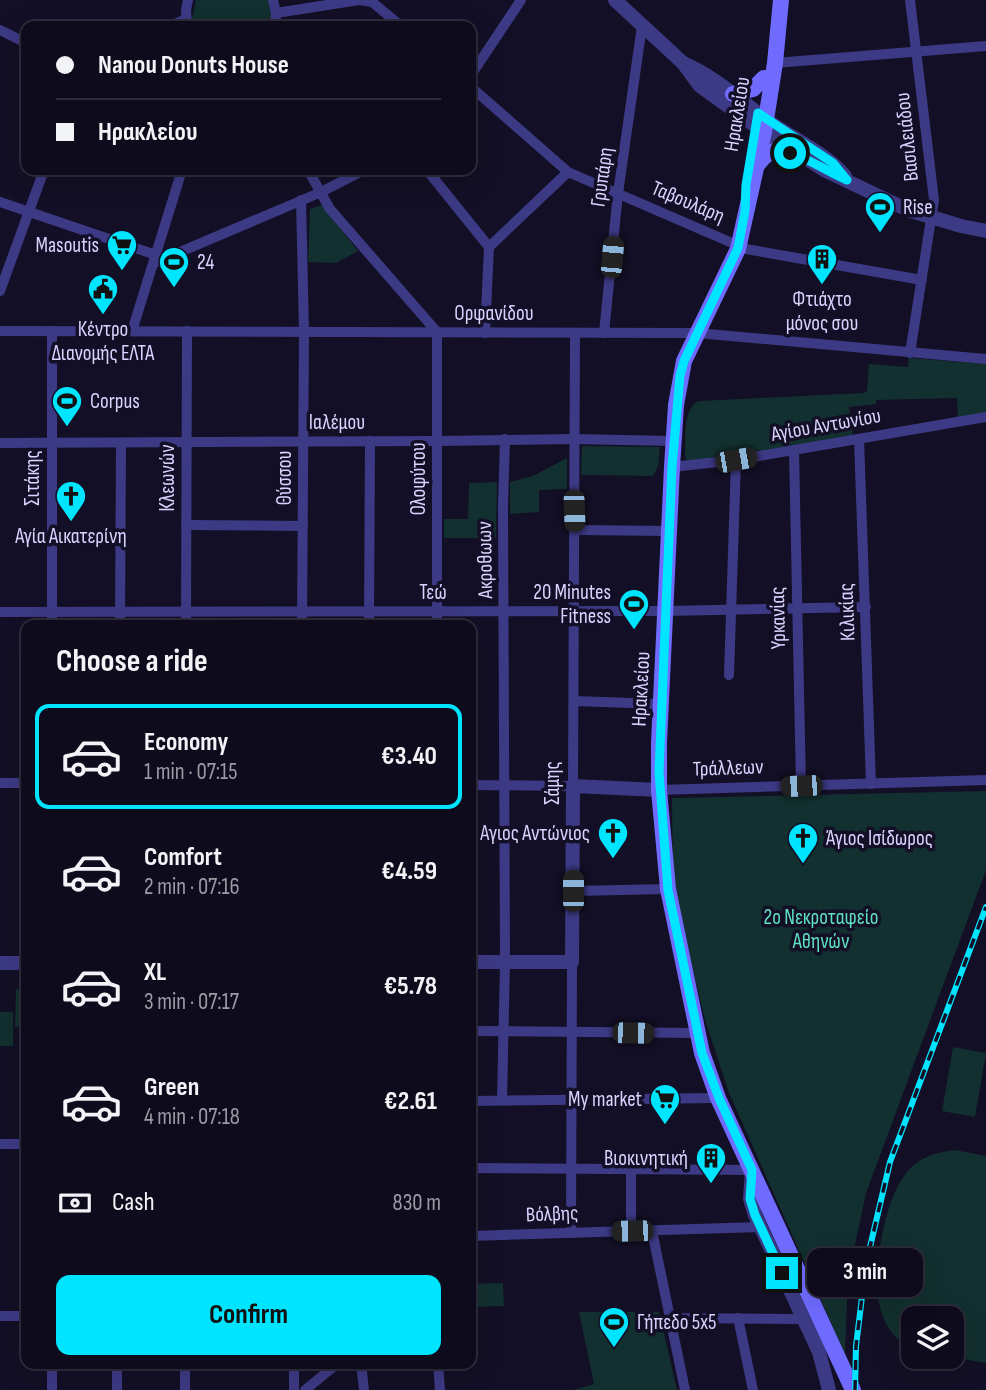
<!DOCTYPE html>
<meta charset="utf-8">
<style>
:root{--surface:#0e0b1c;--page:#171425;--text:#f1f3f6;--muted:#9b9ba3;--line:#2e2b3b;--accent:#00e5ff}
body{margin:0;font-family:"Sofia Sans Condensed",sans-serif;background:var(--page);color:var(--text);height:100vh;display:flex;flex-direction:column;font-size:26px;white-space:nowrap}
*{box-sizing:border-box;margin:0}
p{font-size:23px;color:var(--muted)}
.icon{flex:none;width:38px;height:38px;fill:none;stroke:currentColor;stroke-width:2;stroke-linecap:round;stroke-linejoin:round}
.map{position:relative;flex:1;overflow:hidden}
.sheet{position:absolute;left:21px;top:620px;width:455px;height:749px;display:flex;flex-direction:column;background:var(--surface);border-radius:14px;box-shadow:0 7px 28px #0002,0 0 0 2px var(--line)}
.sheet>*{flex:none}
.hud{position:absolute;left:21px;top:21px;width:455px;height:154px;border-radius:14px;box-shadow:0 7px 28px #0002,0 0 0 2px var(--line);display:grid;align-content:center;height:154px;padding:0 35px;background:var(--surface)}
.controls{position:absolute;left:901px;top:1306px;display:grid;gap:14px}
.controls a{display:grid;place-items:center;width:63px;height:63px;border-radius:14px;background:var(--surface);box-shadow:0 7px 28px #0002,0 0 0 2px var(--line);font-size:35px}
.end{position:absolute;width:32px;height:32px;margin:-16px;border:9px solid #00e5ff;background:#111;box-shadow:0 0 0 4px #111}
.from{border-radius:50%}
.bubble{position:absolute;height:49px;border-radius:14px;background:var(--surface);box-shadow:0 7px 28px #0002,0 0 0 2px var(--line);font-size:23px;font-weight:700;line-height:49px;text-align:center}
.car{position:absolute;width:21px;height:42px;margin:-21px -10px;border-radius:9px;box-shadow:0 0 5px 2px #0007;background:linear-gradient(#222 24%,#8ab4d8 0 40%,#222 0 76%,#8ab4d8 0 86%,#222 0)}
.hud b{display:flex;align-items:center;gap:24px;height:66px;font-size:26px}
.hud b+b{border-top:2px solid var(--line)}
.hud i{width:18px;height:18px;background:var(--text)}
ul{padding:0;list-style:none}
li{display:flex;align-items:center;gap:21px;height:105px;margin:0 14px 10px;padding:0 21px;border:4px solid transparent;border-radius:14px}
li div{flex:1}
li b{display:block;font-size:26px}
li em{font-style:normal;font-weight:700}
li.active{border-color:var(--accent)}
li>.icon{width:63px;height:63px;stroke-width:1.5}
h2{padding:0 35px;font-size:32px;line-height:84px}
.pay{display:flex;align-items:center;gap:18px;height:77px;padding:0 35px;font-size:26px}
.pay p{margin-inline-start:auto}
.cta{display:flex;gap:14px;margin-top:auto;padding:14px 35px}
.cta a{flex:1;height:80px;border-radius:14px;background:var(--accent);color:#111;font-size:28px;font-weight:700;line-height:80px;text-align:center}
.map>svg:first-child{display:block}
.green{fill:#12302f}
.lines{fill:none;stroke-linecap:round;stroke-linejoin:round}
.minor{stroke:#3d3a85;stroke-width:10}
.tertiary{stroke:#3d3a85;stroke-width:14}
.secondary{stroke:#6f6bff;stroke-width:16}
.rail-casing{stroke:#00e5ff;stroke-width:6}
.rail{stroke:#130f26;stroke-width:3.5;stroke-dasharray:10;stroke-linecap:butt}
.route{stroke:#00e5ff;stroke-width:9}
.labels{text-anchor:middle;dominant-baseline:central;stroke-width:7;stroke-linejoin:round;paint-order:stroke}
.street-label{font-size:21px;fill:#d9d4ff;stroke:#130f26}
.poi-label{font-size:21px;fill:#d9d4ff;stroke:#130f26;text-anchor:start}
.park-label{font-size:21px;fill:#5fe0c0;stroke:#130f26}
</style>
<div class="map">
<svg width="986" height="1390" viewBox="0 0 986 1390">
<rect width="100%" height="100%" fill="#130f26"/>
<g class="green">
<path d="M196 0H268L271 10 270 26H193L192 18Z"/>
<path d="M322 205 358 251 336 263 308 262 310 209Z"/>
<path d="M909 358 986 364V413L958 418 957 398 876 400V404L849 407 853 436 693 462 687 461 685 456C686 440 682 407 699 401L863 393 867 391 869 364 908 367Z"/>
<path d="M582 446 660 447 658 466 653 476 581 475Z"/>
<path d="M567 458V489L539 490V512L510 514V482L533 476Z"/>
<path d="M497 482 496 538H444V519H468L469 483Z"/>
<path d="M986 791V870L866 1193 848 1278 845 1354 729 1093 705 1020 673 887 672 798Z"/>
<path d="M16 989H26V1027H15Z"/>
<rect x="0" y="1012" width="13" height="34"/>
<path d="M953 1047 986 1053 975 1117 942 1111Z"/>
<path d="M955 1150 986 1156V1363L945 1356H952V1318H914L913 1350C899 1343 887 1330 882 1314 870 1280 883 1200 907 1172 919 1157 936 1152 955 1150Z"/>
<path d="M503 1283 504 1306 471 1307V1284Z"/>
<path d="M579 1312H659L677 1390H574L594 1384Z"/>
</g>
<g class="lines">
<g class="minor">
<path d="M273 0 276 13 275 26"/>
<path d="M910 0 934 200 910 353"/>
<path d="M276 13 359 0 372 2 401 26"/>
<path d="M170 26 186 19"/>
<path d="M187 26 186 10 188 0"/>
<path d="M0 30 26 43"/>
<path d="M775 63 986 46"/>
<path d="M471 75 521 0"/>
<path d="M471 87 568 172 746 249 922 280"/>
<path d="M308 170 330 209 437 332V625"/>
<path d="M427 170 489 247"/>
<path d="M301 200 304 332 302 625"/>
<path d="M0 202 156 255"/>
<path d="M154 263 319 193 364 170"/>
<path d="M0 291 44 170"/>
<path d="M0 331 697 333 986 359"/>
<path d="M52 331V625"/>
<path d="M132 331 182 170"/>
<path d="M485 333 489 247 568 172"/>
<path d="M604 333 618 193 642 26"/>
<path d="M859 439 871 784"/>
<path d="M0 443 437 441 573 439 673 441"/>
<path d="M794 450 801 786"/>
<path d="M672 467 736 460 986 417"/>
<path d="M186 525 303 526"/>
<path d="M575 530 669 531"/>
<path d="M0 612 666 611 866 607"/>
<path d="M120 625 121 443"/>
<path d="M186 625 187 331"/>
<path d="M369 625 370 441"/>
<path d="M729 675 736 460"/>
<path d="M574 701 660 704"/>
<path d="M0 783H26"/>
<path d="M471 785 573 786 575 333"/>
<path d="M659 790 986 780"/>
<path d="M573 891 668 889"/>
<path d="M471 1031 697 1033"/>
<path d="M502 1100 505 962 503 505 505 439"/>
<path d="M471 1101 718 1098"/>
<path d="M0 1144H26"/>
<path d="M471 1168 752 1170"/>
<path d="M631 1168V1231"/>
<path d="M652 1231 685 1390"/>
<path d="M571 1233 572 962"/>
<path d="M471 1236 760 1227"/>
<path d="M0 1316H26"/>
<path d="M669 1318 803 1319"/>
<path d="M738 1318 753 1390"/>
<path d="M361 1363 364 1390"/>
<path d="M438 1363 440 1390"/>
<path d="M52 1390V1363"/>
<path d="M117 1390V1363"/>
<path d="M185 1390V1363"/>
<path d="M294 1390V1363"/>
<path d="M305 1390 338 1363"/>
</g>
<g class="tertiary">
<path d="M615 0 683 63 700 86 764 132 826 171 908 210 961 226 986 231"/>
<path d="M683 63C718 78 744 104 774 125 798 141 826 154 845 176"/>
<path d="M471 962H572L573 786 659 790"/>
<path d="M0 963H26"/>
<path d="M752 1170 750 1199 755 1215 819 1352 829 1390"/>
</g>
<g class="secondary">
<path d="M781 0 775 63 764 132 738 249 684 361 676 405 672 467 659 743V790L668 889 702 1053 718 1098 853 1390"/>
<path d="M733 94 753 89 764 78"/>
<path d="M758 164 765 156 774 151 802 156"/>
</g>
<g class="rail-casing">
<path id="rail" d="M855 1390 856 1346 866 1264 890 1162 986 907"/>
</g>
<use href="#rail" class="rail"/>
</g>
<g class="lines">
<path class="route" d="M782 1273 755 1215 750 1199 752 1170 719 1098 702 1053 668 890 659 772 672 467 680 376 684 361 738 248 745 211 746 185 758 113 833 163 847 180C828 172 810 159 790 153"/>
</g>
<defs>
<g id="stadium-pin" transform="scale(1.575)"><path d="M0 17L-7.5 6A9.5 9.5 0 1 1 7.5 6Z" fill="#00e5ff" stroke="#130f26"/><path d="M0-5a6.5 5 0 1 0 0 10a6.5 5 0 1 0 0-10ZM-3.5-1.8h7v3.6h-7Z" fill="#111"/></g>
<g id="supermarket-pin" transform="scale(1.575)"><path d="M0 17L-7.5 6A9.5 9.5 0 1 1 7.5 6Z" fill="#00e5ff" stroke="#130f26"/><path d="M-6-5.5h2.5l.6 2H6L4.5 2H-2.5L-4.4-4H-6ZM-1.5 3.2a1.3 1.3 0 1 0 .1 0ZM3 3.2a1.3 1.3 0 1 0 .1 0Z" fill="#111"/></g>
<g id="building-pin" transform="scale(1.575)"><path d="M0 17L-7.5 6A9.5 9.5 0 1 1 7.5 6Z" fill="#00e5ff" stroke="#130f26"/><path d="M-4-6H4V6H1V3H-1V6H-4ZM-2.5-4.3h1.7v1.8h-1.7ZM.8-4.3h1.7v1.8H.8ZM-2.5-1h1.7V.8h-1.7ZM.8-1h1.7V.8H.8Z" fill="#111"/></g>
<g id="civic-pin" transform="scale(1.575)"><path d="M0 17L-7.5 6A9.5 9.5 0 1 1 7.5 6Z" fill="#00e5ff" stroke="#130f26"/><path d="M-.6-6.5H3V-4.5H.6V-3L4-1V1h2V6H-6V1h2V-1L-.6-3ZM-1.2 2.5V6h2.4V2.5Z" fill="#111"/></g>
<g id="church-pin" transform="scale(1.575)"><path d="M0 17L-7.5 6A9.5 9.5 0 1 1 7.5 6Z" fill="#00e5ff" stroke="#130f26"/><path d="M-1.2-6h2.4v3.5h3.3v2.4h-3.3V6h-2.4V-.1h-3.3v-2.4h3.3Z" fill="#111"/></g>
</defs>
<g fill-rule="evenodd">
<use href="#stadium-pin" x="880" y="207"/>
<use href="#supermarket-pin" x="122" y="245"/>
<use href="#building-pin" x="822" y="259"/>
<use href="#stadium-pin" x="174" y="262"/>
<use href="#civic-pin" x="103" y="289"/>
<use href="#stadium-pin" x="67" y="401"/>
<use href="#church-pin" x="71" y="496"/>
<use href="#stadium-pin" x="634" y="604"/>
<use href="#church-pin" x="613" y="833"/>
<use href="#church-pin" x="803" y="838"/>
<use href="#supermarket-pin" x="665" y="1099"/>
<use href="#building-pin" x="711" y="1158"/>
<use href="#stadium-pin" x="614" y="1322"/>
</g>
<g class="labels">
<g class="street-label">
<text transform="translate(737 114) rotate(-81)">Ηρακλείου</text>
<text transform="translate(907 137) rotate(-96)">Βασιλειάδου</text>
<text transform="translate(602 177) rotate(-82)">Γρυπάρη</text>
<text transform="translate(688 202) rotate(23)">Ταβουλάρη</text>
<text x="494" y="313">Ορφανίδου</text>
<text x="337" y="422">Ιαλέμου</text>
<text transform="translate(826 425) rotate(-10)">Αγίου Αντωνίου</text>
<text transform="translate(32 478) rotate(-90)">Σιτάκης</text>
<text transform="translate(167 478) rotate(-90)">Κλεωνών</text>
<text transform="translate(284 478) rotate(-90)">Θύσσου</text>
<text transform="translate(418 479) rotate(-90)">Ολοφύτου</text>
<text transform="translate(485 560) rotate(-91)">Ακροθωων</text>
<text x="433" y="592">Τεώ</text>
<text transform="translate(847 612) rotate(-92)">Κιλικίας</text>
<text transform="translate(778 618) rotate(-91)">Υρκανίας</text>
<text transform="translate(641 689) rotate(-87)">Ηρακλείου</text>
<text transform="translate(728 768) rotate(-2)">Τράλλεων</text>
<text transform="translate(552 783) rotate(-90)">Σάμης</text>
<text transform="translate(552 1214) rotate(-2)">Βόλβης</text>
</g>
<g class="poi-label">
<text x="903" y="207">Rise</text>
<text x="99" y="245" text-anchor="end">Masoutis</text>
<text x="197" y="262">24</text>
<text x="822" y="299" text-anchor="middle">Φτιάχτο<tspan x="822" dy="24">μόνος σου</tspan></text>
<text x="103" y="329" text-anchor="middle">Κέντρο<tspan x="103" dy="24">Διανομής ΕΛΤΑ</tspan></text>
<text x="90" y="401">Corpus</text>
<text x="71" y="536" text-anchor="middle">Αγία Αικατερίνη</text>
<text x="611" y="592" text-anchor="end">20 Μinutes<tspan x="611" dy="24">Fitness</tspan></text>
<text x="590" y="833" text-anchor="end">Αγιος Αντώνιος</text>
<text x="826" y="838">Άγιος Ισίδωρος</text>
<text x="642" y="1099" text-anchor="end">My market</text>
<text x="688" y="1158" text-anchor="end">Βιοκινητική</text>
<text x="637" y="1322">Γήπεδο 5x5</text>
</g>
<g class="park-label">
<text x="821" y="917">2ο Νεκροταφείο<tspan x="821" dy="24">Αθηνών</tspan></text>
</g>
</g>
</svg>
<div class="controls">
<a><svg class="icon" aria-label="layers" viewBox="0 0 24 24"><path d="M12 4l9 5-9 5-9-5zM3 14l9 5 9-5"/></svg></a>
</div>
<i class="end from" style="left:790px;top:153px"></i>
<i class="end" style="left:782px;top:1273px"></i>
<div class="bubble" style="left:807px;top:1248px;width:116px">3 min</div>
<i class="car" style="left:612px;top:257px;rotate:5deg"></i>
<i class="car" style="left:736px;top:460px;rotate:80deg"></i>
<i class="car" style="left:574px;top:511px;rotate:178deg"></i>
<i class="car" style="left:801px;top:786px;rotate:268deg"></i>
<i class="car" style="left:573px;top:891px;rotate:0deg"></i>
<i class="car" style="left:633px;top:1033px;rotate:91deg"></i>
<i class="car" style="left:632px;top:1231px;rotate:269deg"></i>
<div class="hud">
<b><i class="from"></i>Nanou Donuts House</b>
<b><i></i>Ηρακλείου</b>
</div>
<section class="sheet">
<h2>Choose a ride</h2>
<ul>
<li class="active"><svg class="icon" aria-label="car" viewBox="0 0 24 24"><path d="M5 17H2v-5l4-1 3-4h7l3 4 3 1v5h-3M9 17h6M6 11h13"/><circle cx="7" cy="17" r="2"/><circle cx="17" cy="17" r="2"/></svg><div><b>Economy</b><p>1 min · 07:15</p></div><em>€3.40</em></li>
<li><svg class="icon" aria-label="car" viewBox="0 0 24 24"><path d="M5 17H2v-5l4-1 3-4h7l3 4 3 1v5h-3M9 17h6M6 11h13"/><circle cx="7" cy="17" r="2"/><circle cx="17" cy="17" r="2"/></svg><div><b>Comfort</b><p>2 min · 07:16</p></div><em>€4.59</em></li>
<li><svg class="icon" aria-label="car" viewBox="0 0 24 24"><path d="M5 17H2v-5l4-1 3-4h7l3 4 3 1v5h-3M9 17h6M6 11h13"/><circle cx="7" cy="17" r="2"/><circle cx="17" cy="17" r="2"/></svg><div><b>XL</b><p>3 min · 07:17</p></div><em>€5.78</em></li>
<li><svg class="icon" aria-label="car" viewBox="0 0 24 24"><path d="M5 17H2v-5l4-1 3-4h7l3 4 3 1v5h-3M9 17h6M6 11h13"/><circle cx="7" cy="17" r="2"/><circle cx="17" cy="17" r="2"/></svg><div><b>Green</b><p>4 min · 07:18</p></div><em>€2.61</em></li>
</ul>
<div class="pay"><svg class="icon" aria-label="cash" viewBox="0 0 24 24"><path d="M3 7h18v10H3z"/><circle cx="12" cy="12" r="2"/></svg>Cash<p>830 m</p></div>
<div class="cta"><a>Confirm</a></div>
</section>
</div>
